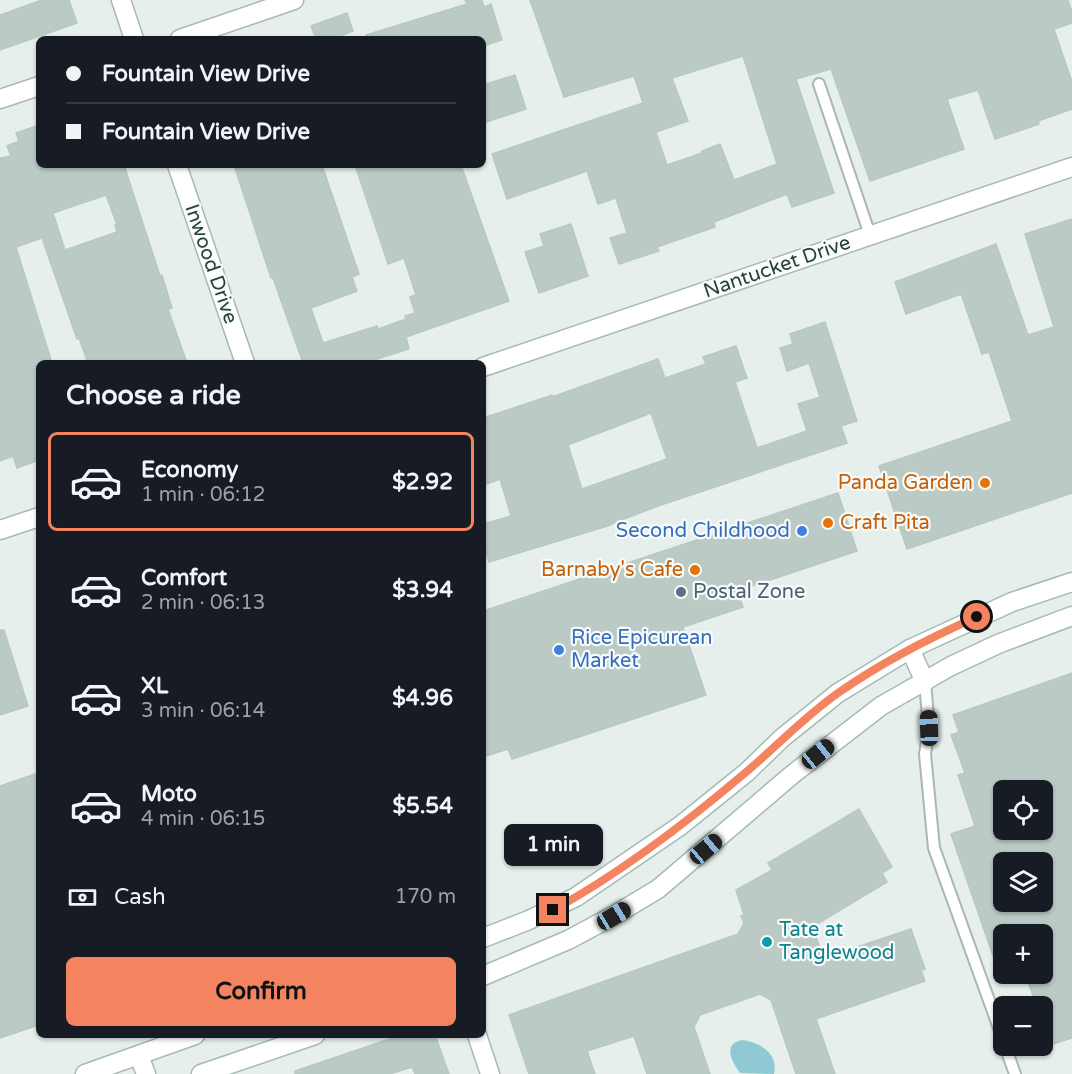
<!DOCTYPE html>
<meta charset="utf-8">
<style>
:root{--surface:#171b24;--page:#242831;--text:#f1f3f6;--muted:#9ea1a6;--line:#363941;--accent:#f4845f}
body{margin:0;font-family:"Varela Round",sans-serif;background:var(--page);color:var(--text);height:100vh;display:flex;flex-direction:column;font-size:22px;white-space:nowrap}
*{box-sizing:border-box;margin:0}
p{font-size:20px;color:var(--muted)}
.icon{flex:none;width:33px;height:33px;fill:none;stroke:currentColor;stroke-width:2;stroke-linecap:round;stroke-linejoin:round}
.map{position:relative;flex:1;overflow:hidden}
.sheet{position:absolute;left:36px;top:360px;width:450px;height:678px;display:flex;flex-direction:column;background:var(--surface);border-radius:9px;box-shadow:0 2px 4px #0004}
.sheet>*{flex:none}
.hud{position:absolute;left:36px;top:36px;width:450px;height:132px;border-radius:9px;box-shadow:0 2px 4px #0004;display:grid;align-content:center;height:132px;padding:0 30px;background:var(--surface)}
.fabs{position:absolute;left:993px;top:780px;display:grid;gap:12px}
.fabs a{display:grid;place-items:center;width:60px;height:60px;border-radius:9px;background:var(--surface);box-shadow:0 2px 4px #0004;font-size:30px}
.end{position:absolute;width:27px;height:27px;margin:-14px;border:8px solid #f4845f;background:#111;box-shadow:0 0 0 3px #111}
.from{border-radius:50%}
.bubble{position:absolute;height:42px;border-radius:9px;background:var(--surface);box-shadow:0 2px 4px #0004;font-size:20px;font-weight:800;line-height:42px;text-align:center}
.car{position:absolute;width:18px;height:36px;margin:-18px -9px;border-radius:8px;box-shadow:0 0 4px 2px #0007;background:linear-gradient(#222 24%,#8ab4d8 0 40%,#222 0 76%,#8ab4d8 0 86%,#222 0)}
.hud b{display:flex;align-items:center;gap:21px;height:57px;font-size:22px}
.hud b+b{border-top:2px solid var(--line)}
.hud i{width:15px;height:15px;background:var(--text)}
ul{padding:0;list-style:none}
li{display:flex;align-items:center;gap:18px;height:99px;margin:0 12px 9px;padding:0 18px;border:3px solid transparent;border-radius:9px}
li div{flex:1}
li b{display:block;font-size:22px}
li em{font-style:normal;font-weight:800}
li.on{border-color:var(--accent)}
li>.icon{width:54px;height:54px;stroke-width:1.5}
h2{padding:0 30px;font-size:27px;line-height:72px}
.pay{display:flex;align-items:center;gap:15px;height:66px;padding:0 30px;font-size:22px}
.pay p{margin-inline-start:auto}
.action{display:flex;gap:12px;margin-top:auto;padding:12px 30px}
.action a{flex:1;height:69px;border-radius:9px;background:var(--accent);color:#111;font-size:24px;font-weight:800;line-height:69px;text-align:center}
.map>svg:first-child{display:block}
.water{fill:#8ec9d4}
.building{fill:#bbcac4;stroke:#b8c9c2;stroke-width:1.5;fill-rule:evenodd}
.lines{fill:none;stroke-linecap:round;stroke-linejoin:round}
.service-casing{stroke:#a8b8b2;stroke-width:14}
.minor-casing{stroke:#a8b8b2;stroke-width:21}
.tertiary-casing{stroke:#a8b8b2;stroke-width:21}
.secondary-casing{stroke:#a4bbb3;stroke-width:21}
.service{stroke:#fff;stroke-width:10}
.minor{stroke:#fff;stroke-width:18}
.tertiary{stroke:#fff;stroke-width:18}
.secondary{stroke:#fff;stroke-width:18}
.route{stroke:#f4845f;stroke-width:8}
.food-dot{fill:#e8710a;stroke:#f7fbf9;stroke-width:2}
.shop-dot{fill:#3f7fe0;stroke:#f7fbf9;stroke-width:2}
.service-dot{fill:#5c6f8a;stroke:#f7fbf9;stroke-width:2}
.culture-dot{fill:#0f9aa8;stroke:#f7fbf9;stroke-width:2}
.labels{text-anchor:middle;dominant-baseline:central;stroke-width:4.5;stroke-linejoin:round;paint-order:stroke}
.street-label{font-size:20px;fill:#24423a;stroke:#f7fbf9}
.food-label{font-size:20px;fill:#c56008;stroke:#f7fbf9;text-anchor:end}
.shop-label{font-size:20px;fill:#366cbe;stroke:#f7fbf9;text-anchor:end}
.service-label{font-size:20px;fill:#4e5e75;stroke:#f7fbf9;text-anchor:start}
.culture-label{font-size:20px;fill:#0d838f;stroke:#f7fbf9;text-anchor:start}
</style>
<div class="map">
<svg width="1072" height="1074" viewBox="0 0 1072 1074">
<rect width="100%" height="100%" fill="#e6efeb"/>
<path class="water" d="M742 1040C760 1042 779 1054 774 1074L740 1073C732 1062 722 1044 742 1040Z"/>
<g class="building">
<path d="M42 0H69L77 23 0 50V15Z"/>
<path d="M465 0H482L484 7 491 4 502 40 483 46V39H367L366 35 467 4Z"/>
<path d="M530 0H1068L1072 12V23L1054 29 1072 82V109L1038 121 1039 124 995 139 978 90 947 99 964 149 870 181 831 69 796 79 834 193 792 207 787 194 714 222 715 227 657 247 659 251 619 264 610 238 627 233 616 198 598 204 587 171 507 199 492 154 643 103 634 76 564 97ZM743 56 777 164 734 180 720 144 702 151V153L667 165 656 132 688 121 672 78Z"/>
<path d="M347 13 353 31 332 39H316L311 26Z"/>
<path d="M515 75 526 109 483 123V85Z"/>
<path d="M39 125V165H124L160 276 162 275 172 308 168 309 187 363H88L79 338 77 339 42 238 16 247 52 363H39V460L17 468 13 456 0 461V158L11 156 7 146 19 141 16 133ZM106 195 117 225H115L117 232 65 250 53 213Z"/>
<path d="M234 165H322L359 274 352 277 357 291 311 308 323 343 377 326 378 329 406 319 405 316 415 313 410 297 416 295 404 258 388 264 355 165H461L509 301 406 337 409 349 364 363H303L273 278H271Z"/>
<path d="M1072 219V493L907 549 879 466 1012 421 989 352 982 354 961 294 906 314 895 282 996 244 1028 335 1054 327 1025 234Z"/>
<path d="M571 224 588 276 539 293 525 252 544 246 540 234Z"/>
<path d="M825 322 857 421 841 426 847 443 658 506 611 524V525L489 562 483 541V524L511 516 500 479 487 484 483 471V418L552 395V397L658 359 665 378 706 364 703 357 736 346 747 378 735 382 757 448 807 431 798 404 820 397 809 363 787 371 780 348 793 344 790 334ZM651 413 667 459 582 489 568 445Z"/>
<path d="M838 493 857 551 737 591 743 607 683 627 706 695 512 759 508 749 483 757V611Z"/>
<path d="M0 630H4L28 706 0 715Z"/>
<path d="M1072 673V1038L1050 1045 1042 1023V1006H1037L1025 974H1042V934H1004V978L1001 979 951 834 975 826 958 775 965 773 951 735 959 732 953 715ZM1004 790H1042V830H1004ZM1004 862H1042V902H1004Z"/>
<path d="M35 774 39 785V1025L0 1038V786Z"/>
<path d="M859 809 892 867 882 873 887 882 812 927 824 958 911 929 925 969 921 970 925 981 816 1019 835 1074H796L771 1000 760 994 700 1015 694 1027 710 1074H647L634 1036 587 1051 595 1074H529L509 1015 738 934 744 923 741 916 744 915 736 890 772 870 768 863Z"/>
<path d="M401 1035H435L449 1074H415L412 1067 390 1074H295V1071Z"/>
</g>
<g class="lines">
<g class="service-casing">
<g id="service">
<path d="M819 84 870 235"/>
<path d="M925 682 929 728 925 754 934 848 1004 1042"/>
<path d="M1005 1046 1015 1074"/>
</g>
</g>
<g class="minor-casing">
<g id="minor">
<path d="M121 0 134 39"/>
<path d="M177 165 245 363"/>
<path d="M483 367 1072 167"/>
<path d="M0 530 39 517"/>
<path d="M477 1035 490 1074"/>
</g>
</g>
<g class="tertiary-casing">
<g id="tertiary">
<path d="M180 39 294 0"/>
<path d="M0 99 39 86"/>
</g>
</g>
<g class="secondary-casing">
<g id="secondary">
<path d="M910 649 925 682"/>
<path d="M483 938 529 920 576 897 680 826 747 772 782 738 838 693 910 649 1012 602 1072 582"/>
<path d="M483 976 568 940 613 916 658 889 793 774 881 706 951 666 998 644 1072 616"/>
<path d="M139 1056 146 1074"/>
<path d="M85 1074 195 1035"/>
<path d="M201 1074 315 1035"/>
</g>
</g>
<use href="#service" class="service"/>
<use href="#minor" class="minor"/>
<use href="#tertiary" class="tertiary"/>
<use href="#secondary" class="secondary"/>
</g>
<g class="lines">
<path class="route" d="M553 910C621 873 686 823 745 773 776 747 804 717 838 693 881 663 929 638 977 617"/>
</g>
<g class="food-dot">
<circle cx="985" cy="483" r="6"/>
<circle cx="828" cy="523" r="6"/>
<circle cx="695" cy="570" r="6"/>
</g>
<g class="shop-dot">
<circle cx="802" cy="531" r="6"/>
<circle cx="559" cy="650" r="6"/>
</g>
<circle class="service-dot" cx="681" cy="592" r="6"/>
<circle class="culture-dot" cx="767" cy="942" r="6"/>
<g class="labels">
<g class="street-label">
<text transform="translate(211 264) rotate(71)">Inwood Drive</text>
<text transform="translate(777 267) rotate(-19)">Nantucket Drive</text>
</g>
<g class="food-label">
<text x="973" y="483">Panda Garden</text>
<text x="840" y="523" text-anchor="start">Craft Pita</text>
<text x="683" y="570">Barnaby's Cafe</text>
</g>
<g class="shop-label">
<text x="790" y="531">Second Childhood</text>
<text x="571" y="638" text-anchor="start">Rice Epicurean<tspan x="571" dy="23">Market</tspan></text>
</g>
<g class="service-label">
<text x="693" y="592">Postal Zone</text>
</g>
<g class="culture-label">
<text x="779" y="930">Tate at<tspan x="779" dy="23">Tanglewood</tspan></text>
</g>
</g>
</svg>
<div class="fabs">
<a><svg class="icon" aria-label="locate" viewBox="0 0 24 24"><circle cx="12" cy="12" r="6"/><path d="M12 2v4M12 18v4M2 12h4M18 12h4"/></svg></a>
<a><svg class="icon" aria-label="layers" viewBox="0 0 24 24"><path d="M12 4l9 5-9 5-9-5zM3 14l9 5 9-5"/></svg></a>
<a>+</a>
<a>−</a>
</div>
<i class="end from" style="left:977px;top:617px"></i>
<i class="end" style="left:553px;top:910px"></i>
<div class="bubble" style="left:504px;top:824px;width:99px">1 min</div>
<i class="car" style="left:929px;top:728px;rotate:358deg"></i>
<i class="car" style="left:818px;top:754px;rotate:51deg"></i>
<i class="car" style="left:706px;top:849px;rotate:50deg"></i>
<i class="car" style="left:614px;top:916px;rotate:59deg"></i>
<div class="hud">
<b><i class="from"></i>Fountain View Drive</b>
<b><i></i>Fountain View Drive</b>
</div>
<section class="sheet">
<h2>Choose a ride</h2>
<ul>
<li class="on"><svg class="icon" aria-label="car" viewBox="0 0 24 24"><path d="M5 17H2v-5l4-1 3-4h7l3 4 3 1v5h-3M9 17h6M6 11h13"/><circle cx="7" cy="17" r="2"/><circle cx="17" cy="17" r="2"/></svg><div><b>Economy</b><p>1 min · 06:12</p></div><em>$2.92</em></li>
<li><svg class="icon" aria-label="car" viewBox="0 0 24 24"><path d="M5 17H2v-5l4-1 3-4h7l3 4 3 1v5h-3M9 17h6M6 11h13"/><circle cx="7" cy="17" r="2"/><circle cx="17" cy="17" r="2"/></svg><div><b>Comfort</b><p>2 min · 06:13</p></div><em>$3.94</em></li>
<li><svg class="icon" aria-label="car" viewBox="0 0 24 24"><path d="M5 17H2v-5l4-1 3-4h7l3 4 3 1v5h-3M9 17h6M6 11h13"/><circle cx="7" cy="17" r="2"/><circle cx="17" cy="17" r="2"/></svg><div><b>XL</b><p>3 min · 06:14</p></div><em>$4.96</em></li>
<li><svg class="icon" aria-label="car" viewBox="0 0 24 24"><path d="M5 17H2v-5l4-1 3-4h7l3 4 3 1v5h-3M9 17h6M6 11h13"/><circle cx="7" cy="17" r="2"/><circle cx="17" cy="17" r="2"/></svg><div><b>Moto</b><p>4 min · 06:15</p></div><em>$5.54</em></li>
</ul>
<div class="pay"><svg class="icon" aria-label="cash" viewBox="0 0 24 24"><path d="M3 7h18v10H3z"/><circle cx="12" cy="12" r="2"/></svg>Cash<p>170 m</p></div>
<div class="action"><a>Confirm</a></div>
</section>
</div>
